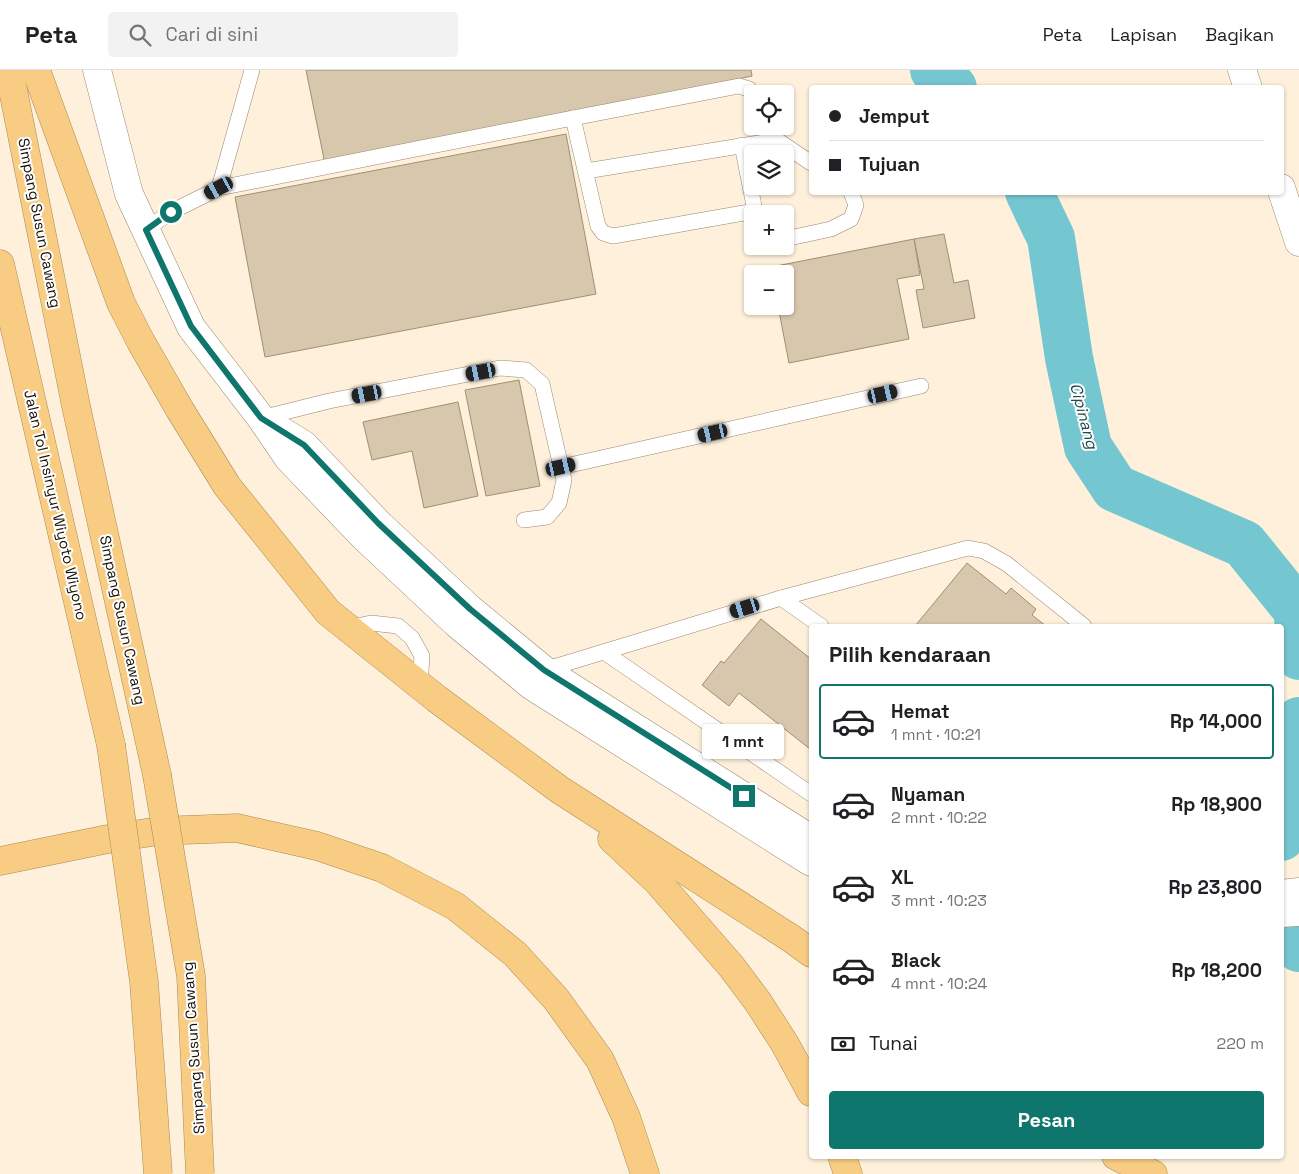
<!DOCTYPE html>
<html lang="id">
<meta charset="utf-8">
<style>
:root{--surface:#fff;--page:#f2f2f2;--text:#202124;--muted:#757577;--line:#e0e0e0;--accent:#0f766e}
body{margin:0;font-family:"Space Grotesk",sans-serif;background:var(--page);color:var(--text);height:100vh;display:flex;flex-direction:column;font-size:19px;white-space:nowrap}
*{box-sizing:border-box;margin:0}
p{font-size:16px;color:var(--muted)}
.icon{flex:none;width:28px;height:28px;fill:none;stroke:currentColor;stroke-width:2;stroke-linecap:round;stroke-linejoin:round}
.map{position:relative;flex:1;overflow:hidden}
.drawer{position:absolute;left:809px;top:554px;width:475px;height:535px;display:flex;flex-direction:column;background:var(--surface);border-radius:5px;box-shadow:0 1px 4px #0004}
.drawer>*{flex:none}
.banner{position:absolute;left:809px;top:15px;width:475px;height:110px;border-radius:5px;box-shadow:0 1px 4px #0004;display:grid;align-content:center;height:110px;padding:0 20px;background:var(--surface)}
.tools{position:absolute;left:744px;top:15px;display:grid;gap:10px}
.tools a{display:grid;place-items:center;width:50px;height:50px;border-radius:5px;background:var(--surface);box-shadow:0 1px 4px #0004;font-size:25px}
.end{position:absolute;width:22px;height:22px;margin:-11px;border:6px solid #0f766e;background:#fff;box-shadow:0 0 0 2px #fff}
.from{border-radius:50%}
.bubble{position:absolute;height:35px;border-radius:5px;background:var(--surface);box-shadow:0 1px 4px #0004;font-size:16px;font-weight:700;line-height:35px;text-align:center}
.car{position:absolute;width:15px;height:30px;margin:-15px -8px;border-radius:6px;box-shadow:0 0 4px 1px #0007;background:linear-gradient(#222 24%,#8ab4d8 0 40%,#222 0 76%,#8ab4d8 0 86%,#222 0)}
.banner b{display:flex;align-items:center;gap:18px;height:48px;font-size:19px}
.banner b+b{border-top:1px solid var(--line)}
.banner i{width:12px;height:12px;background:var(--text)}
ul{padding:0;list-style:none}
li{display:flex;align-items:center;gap:15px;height:75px;margin:0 10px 8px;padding:0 10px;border:2px solid transparent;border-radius:5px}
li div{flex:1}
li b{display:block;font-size:19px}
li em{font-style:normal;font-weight:700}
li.current{border-color:var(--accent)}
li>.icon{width:45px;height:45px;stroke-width:1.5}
h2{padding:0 20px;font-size:22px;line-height:60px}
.pay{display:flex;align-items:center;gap:12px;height:55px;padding:0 20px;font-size:19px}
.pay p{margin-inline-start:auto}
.cta{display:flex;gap:10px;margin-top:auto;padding:10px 20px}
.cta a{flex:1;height:58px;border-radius:5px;background:var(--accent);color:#fff;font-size:20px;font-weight:700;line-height:58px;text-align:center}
header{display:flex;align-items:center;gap:30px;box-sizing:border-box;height:70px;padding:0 25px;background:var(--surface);border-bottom:1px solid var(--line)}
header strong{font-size:24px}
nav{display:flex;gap:28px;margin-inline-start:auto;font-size:18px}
.search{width:350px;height:45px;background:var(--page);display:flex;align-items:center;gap:12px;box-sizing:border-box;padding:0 18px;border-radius:5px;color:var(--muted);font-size:19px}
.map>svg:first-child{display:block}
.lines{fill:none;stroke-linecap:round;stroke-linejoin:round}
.river{stroke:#74c6d1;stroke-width:48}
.building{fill:#d7c7ac;stroke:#9f8f75}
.service-casing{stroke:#97876e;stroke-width:16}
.minor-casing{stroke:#97876e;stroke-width:29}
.tertiary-casing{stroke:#97876e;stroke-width:29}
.motorway-casing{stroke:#a98a57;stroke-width:29}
.service{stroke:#fff;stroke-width:15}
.minor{stroke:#fff;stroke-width:28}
.tertiary{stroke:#fff;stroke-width:28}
.motorway{stroke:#f8cc82;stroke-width:28}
.motorway-bridge-casing{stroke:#a98a57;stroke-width:29;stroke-linecap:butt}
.motorway-bridge{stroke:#f8cc82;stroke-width:28}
.route{stroke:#0f766e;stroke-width:6}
.labels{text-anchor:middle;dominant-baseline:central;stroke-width:4;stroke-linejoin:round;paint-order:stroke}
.street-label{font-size:15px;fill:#150f06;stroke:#fff}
.water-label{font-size:16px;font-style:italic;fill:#22494e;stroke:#fff}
</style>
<header>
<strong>Peta</strong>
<div class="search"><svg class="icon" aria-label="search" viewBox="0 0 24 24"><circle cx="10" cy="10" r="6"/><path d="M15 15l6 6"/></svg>Cari di sini</div>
<nav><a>Peta</a><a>Lapisan</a><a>Bagikan</a></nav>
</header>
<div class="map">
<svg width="1299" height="1104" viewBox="0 0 1299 1104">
<rect width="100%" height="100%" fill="#fef0da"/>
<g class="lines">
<g class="river">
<path d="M934 0 943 7 953 18"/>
<path d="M1029 122 1051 168 1069 288 1088 377 1115 418 1244 474 1298 541 1299 586"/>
<path d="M1281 767 1290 737 1299 651"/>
<path d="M1281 862 1299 878"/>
</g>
</g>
<g class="building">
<path d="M306 0H751L752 6 325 94Z"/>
<path d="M566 64 596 224 265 287 235 127Z"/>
<path d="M944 164 954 213 968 210 975 248 923 258 916 220 924 219 914 169Z"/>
<path d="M914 169 920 205 897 209 909 269 789 293 778 236H785V204H772L771 197Z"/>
<path d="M519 310 540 416 486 426 465 320Z"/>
<path d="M458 332 478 426 424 438 412 381 372 390 363 352Z"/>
<path d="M967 493 1006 524 1011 518 1036 539 1032 545 1046 556H915Z"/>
<path d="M761 549 811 589V678L810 679 739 623 729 636 702 615 721 591 724 593Z"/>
</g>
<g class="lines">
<g class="service-casing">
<g id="service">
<path d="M573 48 598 156 603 163 613 166 755 141 757 144"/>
<path d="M769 56 777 70 811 93"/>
<path d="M742 75 755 141"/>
<path d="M586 101 777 70"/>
<path d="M219 118 252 0"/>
<path d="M145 160 171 142 219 118 573 48 739 16 749 19 752 24"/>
<path d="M785 169 831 159 851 149 856 135 851 122"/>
<path d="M261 348 329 331 500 298 526 300 542 314 561 397 921 316"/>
<path d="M524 450 547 447 559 433 564 410 561 397"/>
<path d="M781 528 821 556"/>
<path d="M348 558 371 553 398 556 412 568 422 586 420 615"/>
<path d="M604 582 811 724"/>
<path d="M544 600 781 528 968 478 984 481 1007 494 1084 556"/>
</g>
</g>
<g class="minor-casing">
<g id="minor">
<path d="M1242 0 1248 18"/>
<path d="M1281 118 1299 172"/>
</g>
</g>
<g class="tertiary-casing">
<g id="tertiary">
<path d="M97 0 129 124 191 257 261 348 289 389 364 467 457 554 532 616 811 792"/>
<path d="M270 354 304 375 378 453 470 539 544 600 811 769"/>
<path d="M1281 824 1299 822"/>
<path d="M1281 843 1299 842"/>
</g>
</g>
<g class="motorway-casing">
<g id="motorway">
<path d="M9 0 76 336 157 705"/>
<path d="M36 0 121 233 141 272 180 340 227 416 328 542 437 629 560 720 792 869 811 883"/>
<path d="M0 194 111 675"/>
<path d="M612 769 657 811 731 896 758 932 785 974 811 1022"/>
<path d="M0 791 108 769 158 761 237 758 317 776 382 798 455 836 515 884 556 929 600 990 626 1047 645 1104"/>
<path d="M842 1086 848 1104"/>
<path d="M1116 1086 1153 1104"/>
</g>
</g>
<use href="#service" class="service"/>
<use href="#minor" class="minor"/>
<use href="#tertiary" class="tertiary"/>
<use href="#motorway" class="motorway"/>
<g class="motorway-bridge-casing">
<g id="motorway-bridge">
<path d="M111 675 144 912 158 1104"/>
<path d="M157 705 191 906 200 1104"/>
</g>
</g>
<use href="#motorway-bridge" class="motorway-bridge"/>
</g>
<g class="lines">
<path class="route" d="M171 142 146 160 191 256 261 348 304 375 378 453 470 539 544 600 744 726"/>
</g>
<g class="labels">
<g class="street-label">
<text transform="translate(40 153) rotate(79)">Simpang Susun Cawang</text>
<text transform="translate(56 435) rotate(77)">Jalan Tol Insinyur Wiyoto Wiyono</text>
<text transform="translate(123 550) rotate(78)">Simpang Susun Cawang</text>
<text transform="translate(193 978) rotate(-94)">Simpang Susun Cawang</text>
</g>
<g class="water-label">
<text transform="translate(1084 346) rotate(75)">Cipinang</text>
</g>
</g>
</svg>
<div class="tools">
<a><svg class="icon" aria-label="locate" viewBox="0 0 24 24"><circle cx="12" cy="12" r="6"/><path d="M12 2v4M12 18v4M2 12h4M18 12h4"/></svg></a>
<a><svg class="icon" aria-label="layers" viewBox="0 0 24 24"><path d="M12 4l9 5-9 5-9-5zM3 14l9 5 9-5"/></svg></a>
<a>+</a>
<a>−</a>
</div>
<i class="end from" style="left:171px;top:142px"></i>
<i class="end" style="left:744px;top:726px"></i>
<div class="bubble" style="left:702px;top:654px;width:82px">1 mnt</div>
<i class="car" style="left:219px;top:118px;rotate:242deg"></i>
<i class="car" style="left:481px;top:302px;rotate:259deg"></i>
<i class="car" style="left:367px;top:324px;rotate:259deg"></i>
<i class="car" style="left:883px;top:324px;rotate:77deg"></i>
<i class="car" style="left:713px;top:363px;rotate:257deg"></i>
<i class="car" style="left:561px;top:397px;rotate:77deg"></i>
<i class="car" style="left:745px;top:538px;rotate:253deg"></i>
<div class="banner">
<b><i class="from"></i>Jemput</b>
<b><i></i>Tujuan</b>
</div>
<section class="drawer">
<h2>Pilih kendaraan</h2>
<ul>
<li class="current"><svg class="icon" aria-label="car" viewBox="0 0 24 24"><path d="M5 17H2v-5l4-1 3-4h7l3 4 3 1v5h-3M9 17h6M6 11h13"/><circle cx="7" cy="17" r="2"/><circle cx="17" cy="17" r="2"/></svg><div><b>Hemat</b><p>1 mnt · 10:21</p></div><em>Rp 14,000</em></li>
<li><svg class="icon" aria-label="car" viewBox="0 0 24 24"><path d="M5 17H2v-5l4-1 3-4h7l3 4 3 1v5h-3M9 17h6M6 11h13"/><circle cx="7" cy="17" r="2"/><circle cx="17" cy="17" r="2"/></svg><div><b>Nyaman</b><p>2 mnt · 10:22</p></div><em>Rp 18,900</em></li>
<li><svg class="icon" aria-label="car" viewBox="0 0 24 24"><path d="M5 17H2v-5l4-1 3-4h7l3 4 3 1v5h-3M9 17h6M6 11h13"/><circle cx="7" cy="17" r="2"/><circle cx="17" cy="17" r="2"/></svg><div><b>XL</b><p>3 mnt · 10:23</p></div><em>Rp 23,800</em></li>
<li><svg class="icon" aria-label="car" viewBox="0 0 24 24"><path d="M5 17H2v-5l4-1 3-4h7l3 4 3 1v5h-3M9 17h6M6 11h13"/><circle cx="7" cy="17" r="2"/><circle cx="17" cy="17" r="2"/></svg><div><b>Black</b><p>4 mnt · 10:24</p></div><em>Rp 18,200</em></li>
</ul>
<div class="pay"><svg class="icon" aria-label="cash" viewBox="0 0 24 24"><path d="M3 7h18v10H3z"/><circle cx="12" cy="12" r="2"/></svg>Tunai<p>220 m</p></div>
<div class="cta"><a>Pesan</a></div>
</section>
</div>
